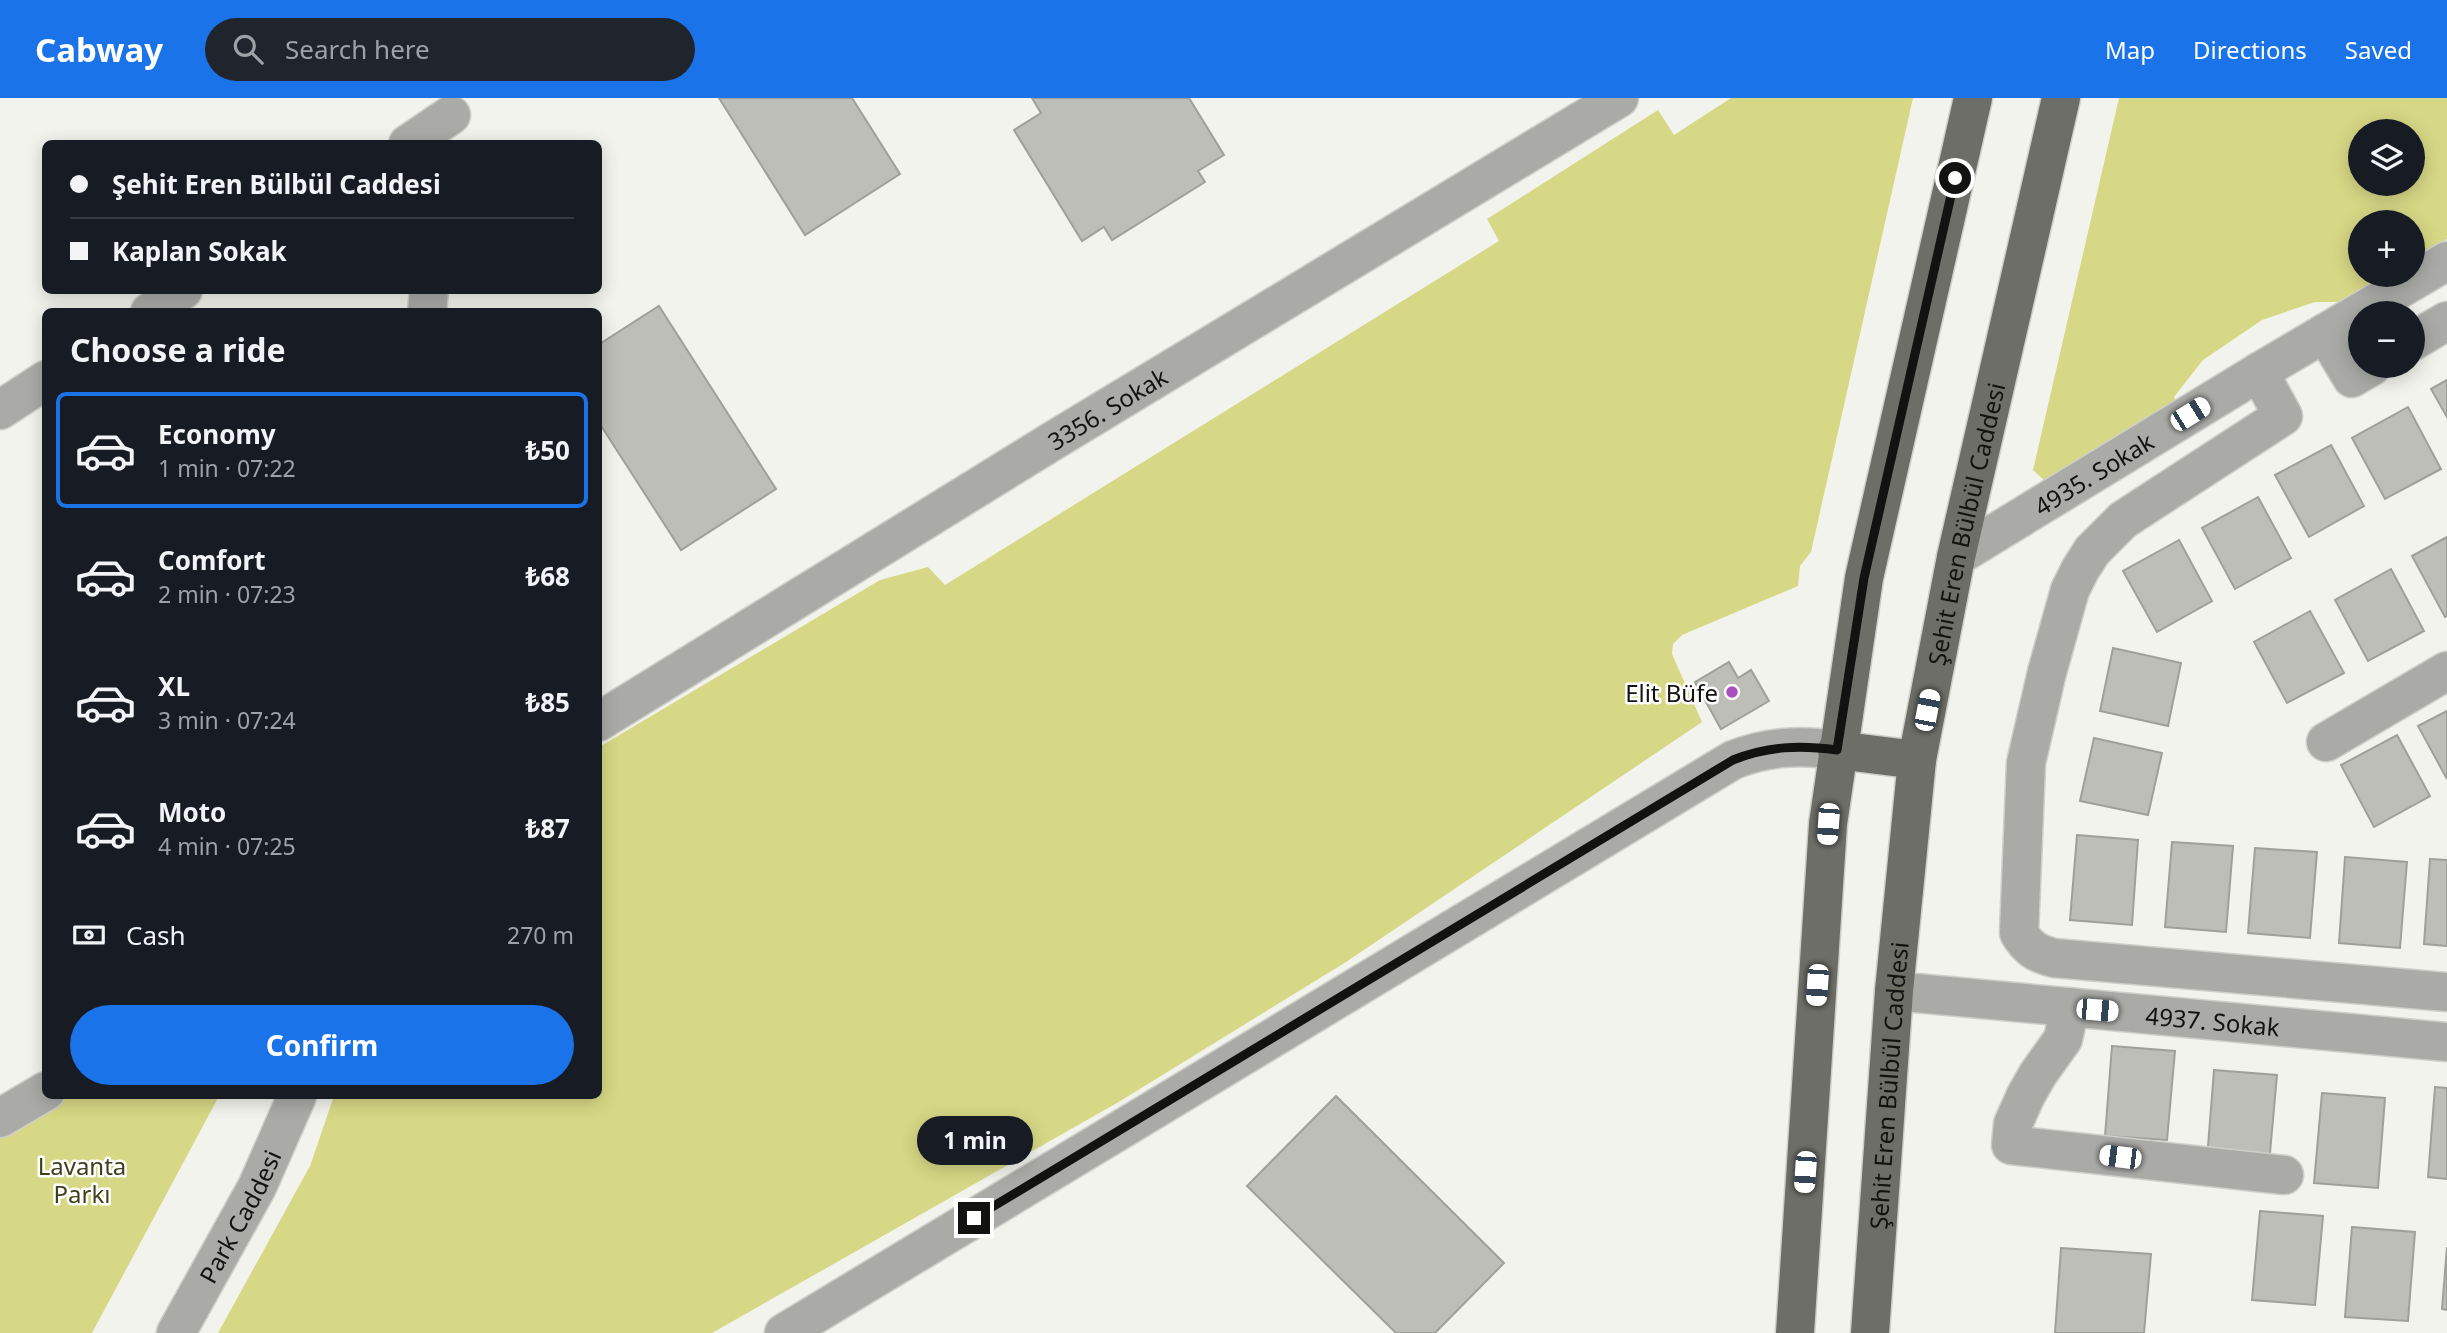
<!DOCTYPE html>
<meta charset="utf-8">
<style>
:root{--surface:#171b24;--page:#20242c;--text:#f1f3f6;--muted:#9ea1a6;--line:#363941;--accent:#1a73e8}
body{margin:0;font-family:"Noto Sans",sans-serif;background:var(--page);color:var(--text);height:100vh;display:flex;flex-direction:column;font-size:26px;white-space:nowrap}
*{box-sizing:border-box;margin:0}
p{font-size:23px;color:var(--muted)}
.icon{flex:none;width:38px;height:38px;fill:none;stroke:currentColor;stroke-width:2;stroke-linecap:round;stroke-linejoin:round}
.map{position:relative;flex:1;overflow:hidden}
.sheet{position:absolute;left:42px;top:210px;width:560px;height:791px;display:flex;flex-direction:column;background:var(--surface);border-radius:10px;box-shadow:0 4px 18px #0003}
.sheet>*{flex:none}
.hud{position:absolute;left:42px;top:42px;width:560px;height:154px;border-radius:10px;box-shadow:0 4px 18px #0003;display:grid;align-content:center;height:154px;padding:0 28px;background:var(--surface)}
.controls{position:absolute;left:2348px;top:21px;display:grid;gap:14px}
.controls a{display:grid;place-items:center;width:77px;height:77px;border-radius:50%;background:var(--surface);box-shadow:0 4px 18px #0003;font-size:35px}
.end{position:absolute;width:32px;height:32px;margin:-16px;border:9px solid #121210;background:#fff;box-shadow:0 0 0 4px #fff}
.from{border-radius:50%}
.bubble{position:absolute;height:49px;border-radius:24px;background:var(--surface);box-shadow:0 4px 18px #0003;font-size:23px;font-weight:700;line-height:49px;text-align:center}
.car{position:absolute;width:21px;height:42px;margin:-21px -10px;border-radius:9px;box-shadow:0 0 5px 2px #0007;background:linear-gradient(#fff 24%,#345 0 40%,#fff 0 76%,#345 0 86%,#fff 0)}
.hud b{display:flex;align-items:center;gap:24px;height:66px;font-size:26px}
.hud b+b{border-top:2px solid var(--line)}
.hud i{width:18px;height:18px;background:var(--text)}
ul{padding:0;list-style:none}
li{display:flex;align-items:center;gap:21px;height:116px;margin:0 14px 10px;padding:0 14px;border:4px solid transparent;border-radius:10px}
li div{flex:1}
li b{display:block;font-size:26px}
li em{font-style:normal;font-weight:700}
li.active{border-color:var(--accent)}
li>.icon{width:63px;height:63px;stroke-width:1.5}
h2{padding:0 28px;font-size:32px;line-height:84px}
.pay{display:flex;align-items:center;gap:18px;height:77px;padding:0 28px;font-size:26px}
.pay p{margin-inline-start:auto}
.primary-button{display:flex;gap:14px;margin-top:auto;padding:14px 28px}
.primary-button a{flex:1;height:80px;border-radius:42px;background:var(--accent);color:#fff;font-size:28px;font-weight:700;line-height:80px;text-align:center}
header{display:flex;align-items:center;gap:42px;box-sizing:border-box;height:98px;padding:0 35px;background:var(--accent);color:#fff}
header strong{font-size:33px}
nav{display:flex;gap:38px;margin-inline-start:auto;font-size:24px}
.search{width:490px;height:63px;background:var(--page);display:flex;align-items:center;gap:18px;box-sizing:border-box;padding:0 24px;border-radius:38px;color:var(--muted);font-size:26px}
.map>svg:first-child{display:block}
.green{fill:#d7d885;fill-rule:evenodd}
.building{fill:#bebeb8;stroke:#9fa09a;stroke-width:2}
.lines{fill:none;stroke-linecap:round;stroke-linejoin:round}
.minor-casing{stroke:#cfcfca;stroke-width:41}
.major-casing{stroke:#cfcfca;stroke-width:41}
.minor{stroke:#aaaaa7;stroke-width:38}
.major{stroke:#6e6e69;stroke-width:38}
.route{stroke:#121210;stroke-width:9}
.poi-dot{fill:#a851be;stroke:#fff;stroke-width:2.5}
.labels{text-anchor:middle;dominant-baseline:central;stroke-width:5;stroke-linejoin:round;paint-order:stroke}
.street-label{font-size:24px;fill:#121210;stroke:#fff}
.poi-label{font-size:24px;fill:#121210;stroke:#fff;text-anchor:end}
.park-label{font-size:24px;fill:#3f401a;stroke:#fff}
</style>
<header>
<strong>Cabway</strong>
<div class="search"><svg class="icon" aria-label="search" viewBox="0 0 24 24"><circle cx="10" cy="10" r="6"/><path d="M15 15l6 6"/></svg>Search here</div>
<nav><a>Map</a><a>Directions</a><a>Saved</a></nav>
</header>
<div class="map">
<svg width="2447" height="1235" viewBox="0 0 2447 1235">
<rect width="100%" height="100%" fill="#f3f3ed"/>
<g class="green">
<path d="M1731 0H1913L1811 454 1800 468 1798 488 1682 537 1673 546 1672 556 1702 624 1346 864 1117 1005 712 1235H218L310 1068 334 998H598L599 649 880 482 928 469 945 487 1499 143 1487 121 1658 12 1674 37Z"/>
<path d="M2119 0H2447V141L2413 164V124H2361V177H2394L2354 204H2315L2262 222 2203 262 2174 299 2180 310 2048 386 2033 372ZM2361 33H2413V86H2361Z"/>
<path d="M61 998H219L92 1235H0V1034Z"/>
</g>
<g class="building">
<path d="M719 0H852L900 76 805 137Z"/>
<path d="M1032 0H1189L1224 57 1198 73 1205 84 1112 142 1104 129 1082 143 1014 32 1041 15Z"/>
<path d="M659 208 776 391 681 452 598 323V247Z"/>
<path d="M2447 282V319L2431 291Z"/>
<path d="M2408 309 2441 371 2385 401 2352 340Z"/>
<path d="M2331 347 2364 408 2309 439 2275 377Z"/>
<path d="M2258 399 2291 460 2235 491 2202 430Z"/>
<path d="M2447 439V518L2445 519 2412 458Z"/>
<path d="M2179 442 2212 503 2157 534 2123 473Z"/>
<path d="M2391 471 2424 533 2368 563 2335 502Z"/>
<path d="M2310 513 2344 575 2287 605 2254 544Z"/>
<path d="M2113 550 2181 565 2168 628 2100 613Z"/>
<path d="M1729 564 1738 580 1751 572 1769 603 1721 631 1695 584Z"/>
<path d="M2447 613V681L2418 628Z"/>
<path d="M2397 637 2430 698 2374 729 2341 667Z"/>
<path d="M2094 640 2162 655 2148 717 2080 703Z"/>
<path d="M2077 737 2138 742 2132 827 2070 822Z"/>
<path d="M2172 744 2233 748 2226 834 2165 829Z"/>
<path d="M2255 750 2317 754 2310 840 2248 835Z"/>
<path d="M2345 759 2407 764 2400 850 2339 845Z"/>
<path d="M2430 761 2447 762V848L2424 846Z"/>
<path d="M2112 948 2175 953 2167 1042 2105 1038Z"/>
<path d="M2214 972 2277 977 2269 1066 2207 1061Z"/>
<path d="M2435 989 2447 990V1081L2428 1079Z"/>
<path d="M2322 995 2385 1000 2378 1090 2314 1085Z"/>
<path d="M1336 998 1504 1165 1435 1235H1396L1247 1088Z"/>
<path d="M2260 1113 2323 1118 2315 1207 2252 1202Z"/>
<path d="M2352 1129 2415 1134 2408 1223 2345 1219Z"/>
<path d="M2447 1149V1212L2442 1211Z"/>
<path d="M2061 1150 2151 1156 2144 1235H2055Z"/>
</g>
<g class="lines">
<g class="minor-casing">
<g id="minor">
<path d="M408 46 451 17"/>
<path d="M150 214 183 192"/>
<path d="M427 214 429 192"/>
<path d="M2325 235 2352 280 2372 268"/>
<path d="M2413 243 2447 223"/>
<path d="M2259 274 2283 318 2123 422 2092 453 2080 472 2070 492 2047 574 2026 665 2019 835C2028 850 2037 856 2054 860L2447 894"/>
<path d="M0 312 46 282"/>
<path id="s1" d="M1956 459 2259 274 2447 163"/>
<path id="s2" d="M598 624 1051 344 1619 0"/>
<path d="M2326 644 2447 573"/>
<path id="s3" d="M1894 893 2447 944"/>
<path d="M2070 909 2063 941 2038 976 2026 997 2013 1026 2011 1047 2284 1077"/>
<path d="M0 1020 46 993"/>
<path id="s4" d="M176 1235 257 1089 297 998"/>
<path d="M784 1235 1733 662C1768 648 1800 647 1837 652"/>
</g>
</g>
<g class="major-casing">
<g id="major">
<path d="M1837 652 1917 662"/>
<path d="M1795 1235 1828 726 1864 480 1973 0"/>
<path id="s5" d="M1870 1235 1894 893 1917 662 1956 459 2061 0"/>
</g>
</g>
<use href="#minor" class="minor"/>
<use href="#major" class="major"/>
</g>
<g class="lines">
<path class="route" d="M974 1120 1733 662C1768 648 1800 647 1837 652L1864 480 1955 80"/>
</g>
<circle class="poi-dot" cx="1732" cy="594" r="7"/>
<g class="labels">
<g class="street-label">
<text stroke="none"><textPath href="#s2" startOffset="598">3356. Sokak</textPath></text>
<text stroke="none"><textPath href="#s1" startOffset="161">4935. Sokak</textPath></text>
<text stroke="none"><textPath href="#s5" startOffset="816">Şehit Eren Bülbül Caddesi</textPath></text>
<text stroke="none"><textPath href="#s3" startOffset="320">4937. Sokak</textPath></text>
<text stroke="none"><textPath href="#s5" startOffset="248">Şehit Eren Bülbül Caddesi</textPath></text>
<text stroke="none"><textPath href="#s4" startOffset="133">Park Caddesi</textPath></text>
</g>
<g class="poi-label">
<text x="1718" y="594">Elit Büfe</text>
</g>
<g class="park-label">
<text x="82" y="1067">Lavanta<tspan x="82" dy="28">Parkı</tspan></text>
</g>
</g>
</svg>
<div class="controls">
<a><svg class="icon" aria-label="layers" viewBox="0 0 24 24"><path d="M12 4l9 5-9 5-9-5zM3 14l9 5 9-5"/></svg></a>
<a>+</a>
<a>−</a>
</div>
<i class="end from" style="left:1955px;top:80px"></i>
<i class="end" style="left:974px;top:1120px"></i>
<div class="bubble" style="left:917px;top:1018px;width:116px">1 min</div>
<i class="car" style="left:2190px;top:316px;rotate:58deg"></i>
<i class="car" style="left:1927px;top:612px;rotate:11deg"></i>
<i class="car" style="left:1828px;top:726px;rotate:184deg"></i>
<i class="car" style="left:1817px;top:887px;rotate:184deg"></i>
<i class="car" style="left:2097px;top:912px;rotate:95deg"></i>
<i class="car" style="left:2120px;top:1059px;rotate:277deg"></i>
<i class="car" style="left:1805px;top:1074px;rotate:184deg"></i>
<div class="hud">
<b><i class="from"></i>Şehit Eren Bülbül Caddesi</b>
<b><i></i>Kaplan Sokak</b>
</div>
<section class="sheet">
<h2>Choose a ride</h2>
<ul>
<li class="active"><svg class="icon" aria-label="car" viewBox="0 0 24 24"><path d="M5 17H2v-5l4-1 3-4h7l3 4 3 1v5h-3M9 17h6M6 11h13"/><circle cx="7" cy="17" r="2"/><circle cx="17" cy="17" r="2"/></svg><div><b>Economy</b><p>1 min · 07:22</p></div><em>₺50</em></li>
<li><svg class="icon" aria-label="car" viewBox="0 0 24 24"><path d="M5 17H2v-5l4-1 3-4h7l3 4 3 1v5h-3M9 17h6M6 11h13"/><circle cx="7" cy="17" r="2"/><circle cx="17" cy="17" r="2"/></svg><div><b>Comfort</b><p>2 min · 07:23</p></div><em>₺68</em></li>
<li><svg class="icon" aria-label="car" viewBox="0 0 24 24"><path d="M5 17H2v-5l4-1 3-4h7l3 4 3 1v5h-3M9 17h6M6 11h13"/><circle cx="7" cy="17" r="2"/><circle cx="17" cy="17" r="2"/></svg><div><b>XL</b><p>3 min · 07:24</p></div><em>₺85</em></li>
<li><svg class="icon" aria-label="car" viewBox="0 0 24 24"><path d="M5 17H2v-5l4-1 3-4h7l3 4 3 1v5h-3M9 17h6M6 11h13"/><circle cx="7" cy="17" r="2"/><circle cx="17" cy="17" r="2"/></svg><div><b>Moto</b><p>4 min · 07:25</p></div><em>₺87</em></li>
</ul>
<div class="pay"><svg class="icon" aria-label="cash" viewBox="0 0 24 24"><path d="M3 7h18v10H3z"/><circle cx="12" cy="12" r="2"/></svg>Cash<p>270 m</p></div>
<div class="primary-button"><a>Confirm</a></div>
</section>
</div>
